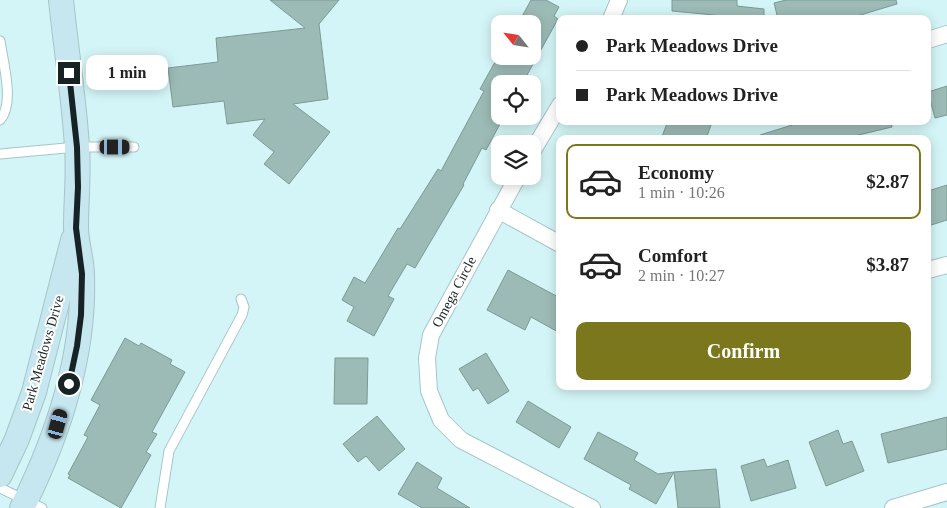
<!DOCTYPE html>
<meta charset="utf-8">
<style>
:root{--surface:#fff;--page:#f2f2f2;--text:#222;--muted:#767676;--line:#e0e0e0;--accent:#7b771c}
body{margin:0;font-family:"Times New Roman",serif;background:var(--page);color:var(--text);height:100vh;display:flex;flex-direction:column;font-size:19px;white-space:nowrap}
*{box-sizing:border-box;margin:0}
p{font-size:16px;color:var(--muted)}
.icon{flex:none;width:28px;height:28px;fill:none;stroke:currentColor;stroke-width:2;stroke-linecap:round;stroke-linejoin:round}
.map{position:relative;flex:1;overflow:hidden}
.details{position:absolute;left:556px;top:135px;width:375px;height:255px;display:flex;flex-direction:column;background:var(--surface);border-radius:10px;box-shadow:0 2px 12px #0003}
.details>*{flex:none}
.top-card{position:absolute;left:556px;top:15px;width:375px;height:110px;border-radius:10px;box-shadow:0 2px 12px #0003;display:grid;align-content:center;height:110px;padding:0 20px;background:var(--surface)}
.needle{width:32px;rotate:300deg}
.controls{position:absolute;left:491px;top:15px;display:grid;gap:10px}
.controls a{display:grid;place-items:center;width:50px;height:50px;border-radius:10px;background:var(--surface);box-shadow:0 2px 12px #0003;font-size:25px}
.end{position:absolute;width:22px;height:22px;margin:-11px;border:6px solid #162223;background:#fff;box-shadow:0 0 0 2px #fff}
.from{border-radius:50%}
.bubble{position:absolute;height:35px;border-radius:10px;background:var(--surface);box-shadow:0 2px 12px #0003;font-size:16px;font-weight:800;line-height:35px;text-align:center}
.car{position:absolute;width:15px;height:30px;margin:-15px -8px;border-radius:6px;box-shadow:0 0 4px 1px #0007;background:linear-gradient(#222 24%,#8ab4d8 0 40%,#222 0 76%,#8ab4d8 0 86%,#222 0)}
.top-card b{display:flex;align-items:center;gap:18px;height:48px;font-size:19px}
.top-card b+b{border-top:1px solid var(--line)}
.top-card i{width:12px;height:12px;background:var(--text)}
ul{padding:9px 0 0;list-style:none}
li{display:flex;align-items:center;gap:15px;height:75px;margin:0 10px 8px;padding:0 10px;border:2px solid transparent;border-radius:10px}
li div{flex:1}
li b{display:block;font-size:19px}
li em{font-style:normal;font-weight:800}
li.current{border-color:var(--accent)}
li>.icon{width:45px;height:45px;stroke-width:1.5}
.primary-button{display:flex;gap:10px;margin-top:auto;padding:10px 20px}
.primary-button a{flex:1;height:58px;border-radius:10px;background:var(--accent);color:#fff;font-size:20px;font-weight:800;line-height:58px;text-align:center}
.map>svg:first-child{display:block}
.building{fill:#9dbbb6;stroke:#7c9a95}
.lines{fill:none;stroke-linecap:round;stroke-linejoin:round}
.lane-casing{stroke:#a6c5c8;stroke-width:11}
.street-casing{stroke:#a6c5c8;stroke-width:18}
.secondary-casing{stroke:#a6c5c8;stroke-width:26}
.lane{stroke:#fff;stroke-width:9}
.street{stroke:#fff;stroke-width:16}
.secondary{stroke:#c6e6f0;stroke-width:24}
.route{stroke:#162223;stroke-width:6}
.labels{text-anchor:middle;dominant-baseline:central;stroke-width:4;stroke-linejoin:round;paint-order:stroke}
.street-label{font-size:14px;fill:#162223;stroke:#fff}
</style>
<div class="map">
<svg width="947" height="508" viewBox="0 0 947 508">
<rect width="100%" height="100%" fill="#d4f5f7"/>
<g class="building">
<path d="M270 0H339L319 24 328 99 293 104 330 132 289 184 264 164 274 152 253 135 265 119 227 124 224 101 173 107 168 68 218 62 216 38 305 28Z"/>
<path d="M531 0H546L559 7 554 16 558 19 522 84H500V124L486 150 482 148 463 184 464 185 415 268 407 264 388 296 394 299 374 336 347 321 354 307 342 300 354 277 365 283 398 228 400 229 438 169 441 171 484 91 480 89 500 53V56H532V24H518Z"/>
<path d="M672 0H737V6L764 9V19H714V15L672 11Z"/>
<path d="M786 0H896L897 4 847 19H778L774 3Z"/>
<path d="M947 86V115L935 118 928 92Z"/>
<path d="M668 121H701L711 125 706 139H661Z"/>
<path d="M805 121H891L892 127 842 139H760V135Z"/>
<path d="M947 185V220L928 226V191Z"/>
<path d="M508 270 560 298V333L531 317 525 330 487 310Z"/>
<path d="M125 338 139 346 141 343 172 360 170 364 185 372 152 432 157 434 146 452 151 455 121 508 68 478 70 475 68 474 88 437 84 435 100 405 91 400Z"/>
<path d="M486 353 509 391 488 404 478 388 473 391 459 369Z"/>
<path d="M335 358H368L367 404H334Z"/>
<path d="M528 401 571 427 559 448 516 422Z"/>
<path d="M377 416 405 449 379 471 366 456 358 462 343 444Z"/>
<path d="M947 417V449L888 463 881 434Z"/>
<path d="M838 430 843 444 852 441 864 471 826 486 809 442Z"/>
<path d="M598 432 638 453 634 460 658 474 674 472 656 504 629 489 631 485 584 459Z"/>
<path d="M764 459 767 467 788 460 796 488 751 501 741 466Z"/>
<path d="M417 462 442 478 437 488 470 508H422L398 494Z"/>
<path d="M716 469 720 508H678L674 472Z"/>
</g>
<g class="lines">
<g class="lane-casing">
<g id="lane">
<path d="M0 41C3 62 15 104 0 120"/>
<path d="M0 154 77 147H134"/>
<path d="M0 488 42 508"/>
<path d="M160 508 169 451 242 315 244 307 241 299"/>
</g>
</g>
<g class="street-casing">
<g id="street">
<path d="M611 19 619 0"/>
<path d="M928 40 947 34"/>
<path d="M532 152 560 105"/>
<path d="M518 176 431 335 427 358 429 391 441 420 461 440 592 508"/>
<path d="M498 210 560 244"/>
<path d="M928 270 947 265"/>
<path d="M893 508 947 492"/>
</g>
</g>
<g class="secondary-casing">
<g id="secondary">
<path d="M0 475 17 439 34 392 73 240"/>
<path d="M22 508C58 436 85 357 82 275 82 259 76 243 76 227 76 200 79 174 77 147 74 98 66 49 61 0"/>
</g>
</g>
<use href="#lane" class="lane"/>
<use href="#street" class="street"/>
<use href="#secondary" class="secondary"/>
</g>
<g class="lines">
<path class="route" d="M69 73 77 147 78 187 76 228 82 274 81 315 77 346 69 384"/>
</g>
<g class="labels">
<g class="street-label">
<text transform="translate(454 292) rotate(-62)">Omega Circle</text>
<text transform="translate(43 353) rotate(-74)">Park Meadows Drive</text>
</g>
</g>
</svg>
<div class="controls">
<a><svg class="needle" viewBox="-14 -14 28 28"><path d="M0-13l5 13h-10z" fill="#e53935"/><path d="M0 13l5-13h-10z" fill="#767676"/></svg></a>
<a><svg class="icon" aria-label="locate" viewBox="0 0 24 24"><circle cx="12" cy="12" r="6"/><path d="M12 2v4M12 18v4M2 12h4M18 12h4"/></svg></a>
<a><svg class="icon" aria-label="layers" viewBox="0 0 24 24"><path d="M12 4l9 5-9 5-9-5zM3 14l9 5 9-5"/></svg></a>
</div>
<i class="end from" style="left:69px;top:384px"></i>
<i class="end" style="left:69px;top:73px"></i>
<div class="bubble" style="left:86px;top:55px;width:82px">1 min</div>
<i class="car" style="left:115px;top:147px;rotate:90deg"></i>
<i class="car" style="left:58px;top:424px;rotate:15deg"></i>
<div class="top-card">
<b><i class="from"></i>Park Meadows Drive</b>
<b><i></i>Park Meadows Drive</b>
</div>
<section class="details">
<ul>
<li class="current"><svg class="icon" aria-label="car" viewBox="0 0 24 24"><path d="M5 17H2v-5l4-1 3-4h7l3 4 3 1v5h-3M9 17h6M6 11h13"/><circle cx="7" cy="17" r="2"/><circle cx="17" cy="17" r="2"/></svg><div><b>Economy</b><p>1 min · 10:26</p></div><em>$2.87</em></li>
<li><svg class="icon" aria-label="car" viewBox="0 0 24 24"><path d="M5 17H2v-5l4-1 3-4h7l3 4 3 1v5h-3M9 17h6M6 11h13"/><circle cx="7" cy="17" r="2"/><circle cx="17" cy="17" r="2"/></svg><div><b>Comfort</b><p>2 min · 10:27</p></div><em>$3.87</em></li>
</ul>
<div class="primary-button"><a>Confirm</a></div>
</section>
</div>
